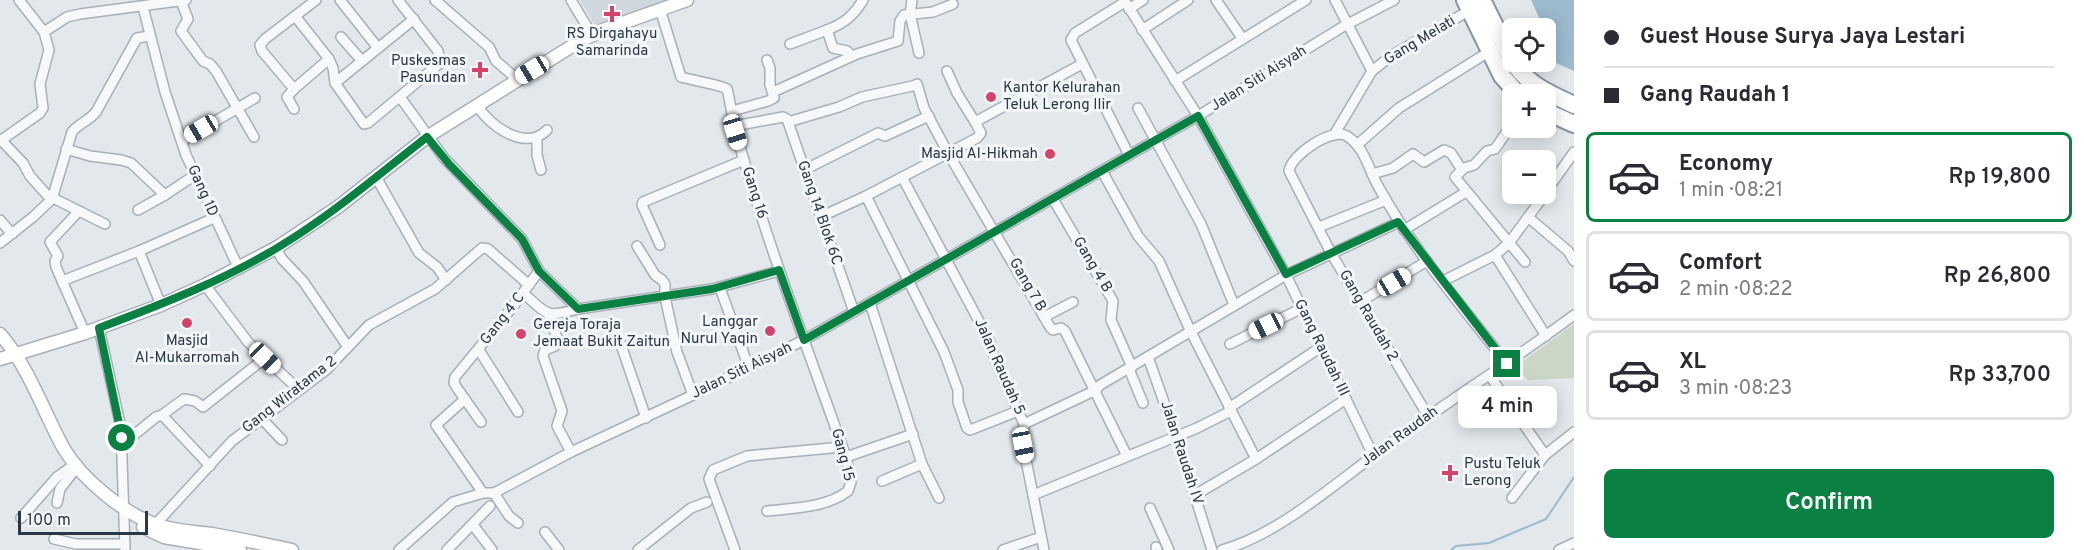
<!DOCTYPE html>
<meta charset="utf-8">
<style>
:root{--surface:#fff;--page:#f2f2f3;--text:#2b2b33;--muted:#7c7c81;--line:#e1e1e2;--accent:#0b8043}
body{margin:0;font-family:Overpass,sans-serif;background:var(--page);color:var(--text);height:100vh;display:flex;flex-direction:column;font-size:22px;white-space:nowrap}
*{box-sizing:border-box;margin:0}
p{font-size:20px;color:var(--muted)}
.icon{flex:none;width:33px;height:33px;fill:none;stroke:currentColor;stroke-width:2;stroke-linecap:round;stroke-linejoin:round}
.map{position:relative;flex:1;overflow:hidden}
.side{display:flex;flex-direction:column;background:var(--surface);width:510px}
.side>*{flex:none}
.top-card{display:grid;align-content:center;height:132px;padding:0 30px;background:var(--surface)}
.controls{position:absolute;left:1502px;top:18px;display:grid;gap:12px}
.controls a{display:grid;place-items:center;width:54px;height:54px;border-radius:9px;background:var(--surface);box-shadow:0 3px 15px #0003;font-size:30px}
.scale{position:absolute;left:18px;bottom:15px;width:130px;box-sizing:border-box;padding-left:6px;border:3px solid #2a3745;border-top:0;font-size:16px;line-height:21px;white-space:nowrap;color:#2a3745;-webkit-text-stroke:4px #f3f6f9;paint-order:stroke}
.end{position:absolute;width:27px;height:27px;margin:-14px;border:8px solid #0b8043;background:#fff;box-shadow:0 0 0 3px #fff}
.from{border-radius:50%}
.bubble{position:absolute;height:42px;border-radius:9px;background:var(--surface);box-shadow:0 3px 15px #0003;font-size:20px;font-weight:600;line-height:42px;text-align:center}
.car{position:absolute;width:18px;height:36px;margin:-18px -9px;border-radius:8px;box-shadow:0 0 4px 2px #0007;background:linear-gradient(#fff 24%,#345 0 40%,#fff 0 76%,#345 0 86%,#fff 0)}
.top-card b{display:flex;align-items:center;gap:21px;height:57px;font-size:22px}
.top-card b+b{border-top:2px solid var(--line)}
.top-card i{width:15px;height:15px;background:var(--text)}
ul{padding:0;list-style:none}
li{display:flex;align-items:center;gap:18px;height:90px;margin:0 12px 9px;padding:0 18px;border:3px solid var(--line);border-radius:9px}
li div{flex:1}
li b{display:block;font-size:22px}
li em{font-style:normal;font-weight:600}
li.selected{border-color:var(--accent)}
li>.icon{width:54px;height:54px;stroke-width:1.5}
.primary-button{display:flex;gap:12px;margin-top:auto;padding:12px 30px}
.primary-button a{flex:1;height:69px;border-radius:9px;background:var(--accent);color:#fff;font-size:24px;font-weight:600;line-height:69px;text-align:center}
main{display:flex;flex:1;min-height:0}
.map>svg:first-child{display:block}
.built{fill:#d1d7de}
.green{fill:#cbd6c4}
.water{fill:#9cbacd}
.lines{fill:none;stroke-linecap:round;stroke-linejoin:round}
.stream{stroke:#9cbacd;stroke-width:2}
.street-casing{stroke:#a8afb7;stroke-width:12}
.secondary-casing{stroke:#a8afb7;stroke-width:15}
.highway-casing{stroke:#8997a4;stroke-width:20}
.street{stroke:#f6f8fa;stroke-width:9}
.secondary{stroke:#fff;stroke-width:12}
.highway{stroke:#fff;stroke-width:16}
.route{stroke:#0b8043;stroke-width:8}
.poi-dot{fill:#d6436a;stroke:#f3f6f9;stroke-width:2}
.labels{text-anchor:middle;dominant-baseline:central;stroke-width:6;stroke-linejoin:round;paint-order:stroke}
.poi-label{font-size:15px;fill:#2a3745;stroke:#f3f6f9;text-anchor:end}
.street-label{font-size:15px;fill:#2a3745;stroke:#f3f6f9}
</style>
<main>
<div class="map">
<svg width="1574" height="550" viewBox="0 0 1574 550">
<rect width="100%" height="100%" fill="#e3e8ec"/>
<path class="built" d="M580 0H676L596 27Z"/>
<path class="green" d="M1574 324V378L1528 380 1515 367Z"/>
<path class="water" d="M1531 0H1574V71L1545 58V28H1541V22Z"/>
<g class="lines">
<path class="stream" d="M1451 550 1456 546 1489 543 1546 519 1574 477"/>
<g class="street-casing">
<g id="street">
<path d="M340 0 378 48"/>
<path d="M435 0 489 47 496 61 517 79"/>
<path d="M571 0 592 35"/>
<path d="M912 0 910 14 919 53"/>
<path d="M1124 0 1198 116 1286 275 1373 455"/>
<path d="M1216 0 1242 38"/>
<path d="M1335 0 1372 71"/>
<path d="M181 1 188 19 181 31 203 61 210 64 216 71 254 137"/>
<path d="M1125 2 1075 33 1071 40 1129 155"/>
<path d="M143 7 165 92 186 155 239 269"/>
<path d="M660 9 681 77C691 80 722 85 727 89 731 104 732 119 736 133 767 243 808 350 846 457L851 482 848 491C826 508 794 508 767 511"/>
<path d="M1129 9 1143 0"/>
<path d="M295 16 329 59 333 68 335 83 364 124 368 123 440 63 438 51 398 0"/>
<path d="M827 30C845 23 853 16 863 0"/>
<path d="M1142 30 1188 0"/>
<path d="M44 32 67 17 80 14 186 0"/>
<path d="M341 37 362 61"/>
<path d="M790 44 827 30 833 48 847 51 852 56"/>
<path d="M947 71 957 93 975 122 1082 64"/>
<path d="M1175 81 1306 0"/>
<path d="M335 83 414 19"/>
<path d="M917 84 924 108 948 153 1050 327 1053 330 1061 328 1065 331 1127 456"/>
<path d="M294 89 329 59"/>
<path d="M773 92 857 54 898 41 900 21 904 15 933 12 953 4"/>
<path d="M400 97 444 158 522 239 539 271 511 309 455 377 454 383 457 388 481 422"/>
<path d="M477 105C489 126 526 152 547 130"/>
<path d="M1138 108 1201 224 1234 305"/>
<path d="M294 109 287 97 294 89 262 51 260 45 265 39 316 0"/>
<path d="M732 111 768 101 774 98 770 85V68L767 60"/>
<path d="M788 122 839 107 862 97 917 85"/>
<path d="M1512 124 1495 149 1487 151 1474 165 1464 168 1455 177 1525 262"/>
<path d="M734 126 783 117 787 119 854 312"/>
<path d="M1334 135 1372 71 1391 56 1470 10"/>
<path d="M537 138V155L541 170"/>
<path d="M1 140 23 163 30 176 47 195 105 224"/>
<path d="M183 140 255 98"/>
<path d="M0 141 40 113 43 108 40 84 49 50 44 32 19 0"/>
<path d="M1357 145 1399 108 1490 51"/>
<path d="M66 149 90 156 121 160 131 163 165 195 195 175"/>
<path d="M804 170 878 133 885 136 929 116"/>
<path d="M1102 171 1138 236 1159 261 1190 330 1256 459"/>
<path d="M1372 174 1393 168 1413 154 1424 162 1444 150 1451 153 1462 170"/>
<path d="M376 177 419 253 437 267 446 280"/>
<path d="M902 177 989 340 994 357 1024 424 1023 445 1044 550"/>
<path d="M1545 193 1574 152"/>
<path d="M866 196 944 352 958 390V402L967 428 970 430 1018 411"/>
<path d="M1053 199 1113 301 1111 320 1132 367"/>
<path d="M138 210 165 195"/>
<path d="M79 211 50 242 58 256 55 261 56 267 85 333"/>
<path d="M820 217 866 196 977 138 981 133 975 122"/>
<path d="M1528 217 1568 251 1574 261"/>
<path d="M0 220 12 234"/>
<path d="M1319 227 1386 200"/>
<path d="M1404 230 1466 192"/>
<path d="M0 243 33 217 52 199 72 132C79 123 89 121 96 112L137 38 150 36"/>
<path d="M660 245 642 205 643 202 744 160"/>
<path d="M637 246 655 275 662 280 665 284V297L677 352 693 395"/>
<path d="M276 248 282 259 303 281 348 347"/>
<path d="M139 251 161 305"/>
<path d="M1495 255 1546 336"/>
<path d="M539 271 578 309"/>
<path d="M62 281 139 251 214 218"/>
<path d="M1443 281 1495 255 1509 243 1545 194"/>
<path d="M205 285 248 342 299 390"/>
<path d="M720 288 749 368"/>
<path d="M523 293C549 315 544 318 578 309L712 289 779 271"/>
<path d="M1360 302 1427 261"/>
<path d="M870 303 922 464 939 498"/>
<path d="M548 314 558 340 555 346 545 350 543 356 562 411 557 426 571 452"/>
<path d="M1044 317 1073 302"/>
<path d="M99 328 121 428 125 550"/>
<path d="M620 342 646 418"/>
<path d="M1230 344 1302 308"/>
<path d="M479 350 518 412"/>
<path d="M1148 357 1176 436 1212 550"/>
<path d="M1129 369 1143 403"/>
<path d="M1490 376 1545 455 1574 432"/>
<path d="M465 399 436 425 483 493"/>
<path d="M1229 408 1321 347"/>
<path d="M162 415 184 399 195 401 203 407 265 358"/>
<path d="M1428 416 1331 253 1289 171C1291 155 1332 127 1347 136 1365 148 1368 168 1378 186 1413 250 1462 306 1507 364"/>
<path d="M262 419 282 440"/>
<path d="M1024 424 1096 390 1100 385 1286 275 1399 222"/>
<path d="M123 444 156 417 162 415 210 466"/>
<path d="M846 457 913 434"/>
<path d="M882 481 922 464"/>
<path d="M494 493 509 516 518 523"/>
<path d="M1033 495 1197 428 1231 411"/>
<path d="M1195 495 1256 459 1346 399"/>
<path d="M1512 498 1545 455"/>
<path d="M57 503 60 489 76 468"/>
<path d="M1150 508 1169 550"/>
<path d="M21 518 57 477 74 465"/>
<path d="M473 525 492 550"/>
<path d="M153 527 232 441 326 370 369 325 435 289 482 248 488 249 529 285"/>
<path d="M545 532 559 550"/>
<path d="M54 539 76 544H125"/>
<path d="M1156 547 1157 550"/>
<path d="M399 550 453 502 483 493H494L571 452 693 395 804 340 1198 116 1344 26 1394 0"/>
<path d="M447 550 490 506"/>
<path d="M638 550 691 508 707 502"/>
<path d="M735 550 709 479 713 470 747 456 842 447"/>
<path d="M1003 550 1041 537"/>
<path d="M1222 550C1281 534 1341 478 1391 443 1451 399 1514 360 1574 315"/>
<path d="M1559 550 1574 543"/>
</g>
</g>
<g class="secondary-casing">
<g id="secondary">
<path d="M0 334C29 367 43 411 64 449 82 479 125 515 158 525 175 531 194 532 212 534 239 539 265 544 292 550"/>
<path d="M0 359 85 333 161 305 205 285 276 248 338 207 427 137 580 41 603 30 687 0"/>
<path d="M143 527 164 537 240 550"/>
</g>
</g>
<g class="highway-casing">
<g id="highway">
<path d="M1465 0 1502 76 1518 94"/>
<path d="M1482 0 1512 60"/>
<path d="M1513 62C1528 85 1550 94 1574 105"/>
<path d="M1545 111 1574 124"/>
</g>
</g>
<use href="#street" class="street"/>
<use href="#secondary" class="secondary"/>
<use href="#highway" class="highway"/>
</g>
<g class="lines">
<path class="route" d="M122 438 99 328C165 303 233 277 293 238 340 208 383 171 427 137L449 164 522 239 539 271 578 309 712 289 779 270 804 340 1198 116 1286 274 1398 222 1507 364"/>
</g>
<g class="poi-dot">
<path d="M609 5h6v6h6v6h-6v6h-6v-6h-6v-6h6z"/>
<path d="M477 61h6v6h6v6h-6v6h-6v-6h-6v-6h6z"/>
<circle cx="991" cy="97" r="6"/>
<circle cx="1050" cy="154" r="6"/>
<circle cx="187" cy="323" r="6"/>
<circle cx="770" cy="331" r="6"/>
<circle cx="521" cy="334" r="6"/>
<path d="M1447 464h6v6h6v6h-6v6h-6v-6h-6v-6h6z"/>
</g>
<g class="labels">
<g class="poi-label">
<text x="612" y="34" text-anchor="middle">RS Dirgahayu<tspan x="612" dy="17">Samarinda</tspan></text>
<text x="466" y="61">Puskesmas<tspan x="466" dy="17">Pasundan</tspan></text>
<text x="1003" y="88" text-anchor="start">Kantor Kelurahan<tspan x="1003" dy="17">Teluk Lerong Ilir</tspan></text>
<text x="1038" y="154">Masjid Al-Hikmah</text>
<text x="758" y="322">Langgar<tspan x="758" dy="17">Nurul Yaqin</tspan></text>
<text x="533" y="325" text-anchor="start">Gereja Toraja<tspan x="533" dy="17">Jemaat Bukit Zaitun</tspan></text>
<text x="187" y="341" text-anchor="middle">Masjid<tspan x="187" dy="17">Al-Mukarromah</tspan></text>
<text x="1464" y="464" text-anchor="start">Pustu Teluk<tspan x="1464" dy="17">Lerong</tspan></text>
</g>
<g class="street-label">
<text transform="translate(1420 41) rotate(-31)">Gang Melati</text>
<text transform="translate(1259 79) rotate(-32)">Jalan Siti Aisyah</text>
<text transform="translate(202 191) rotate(66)">Gang 1D</text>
<text transform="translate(754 193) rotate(72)">Gang 16</text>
<text transform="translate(819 213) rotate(71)">Gang 14 Blok 6C</text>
<text transform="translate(1092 265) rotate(59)">Gang 4 B</text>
<text transform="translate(1027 285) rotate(60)">Gang 7 B</text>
<text transform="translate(1368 316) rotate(60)">Gang Raudah 2</text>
<text transform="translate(503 319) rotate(-52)">Gang 4 C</text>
<text transform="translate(1321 348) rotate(64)">Gang Raudah III</text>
<text transform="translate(999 367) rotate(66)">Jalan Raudah 5</text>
<text transform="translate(742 371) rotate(-26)">Jalan Siti Aisyah</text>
<text transform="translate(290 395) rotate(-38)">Gang Wiratama 2</text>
<text transform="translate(1400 437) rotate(-36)">Jalan Raudah</text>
<text transform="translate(1181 453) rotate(72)">Jalan Raudah IV</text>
<text transform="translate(842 455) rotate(76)">Gang 15</text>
</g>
</g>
</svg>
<div class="controls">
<a><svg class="icon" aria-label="locate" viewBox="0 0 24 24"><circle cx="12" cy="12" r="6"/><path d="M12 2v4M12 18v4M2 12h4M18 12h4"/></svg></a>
<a>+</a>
<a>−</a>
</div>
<div class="scale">100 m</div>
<i class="end from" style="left:122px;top:438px"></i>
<i class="end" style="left:1507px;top:364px"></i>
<div class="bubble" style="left:1458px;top:386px;width:99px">4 min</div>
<i class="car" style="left:532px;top:70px;rotate:239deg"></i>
<i class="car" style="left:201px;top:129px;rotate:240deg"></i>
<i class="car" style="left:735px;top:132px;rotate:163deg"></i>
<i class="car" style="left:1394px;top:282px;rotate:59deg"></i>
<i class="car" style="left:1266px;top:326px;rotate:244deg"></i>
<i class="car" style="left:265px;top:358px;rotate:134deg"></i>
<i class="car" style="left:1023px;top:445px;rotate:169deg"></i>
</div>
<section class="side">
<div class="top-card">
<b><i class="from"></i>Guest House Surya Jaya Lestari</b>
<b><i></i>Gang Raudah 1</b>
</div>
<ul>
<li class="selected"><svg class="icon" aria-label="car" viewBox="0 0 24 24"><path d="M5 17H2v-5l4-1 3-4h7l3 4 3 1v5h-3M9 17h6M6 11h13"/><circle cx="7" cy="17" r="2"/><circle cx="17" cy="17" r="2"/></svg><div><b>Economy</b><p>1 min · 08:21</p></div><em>Rp 19,800</em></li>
<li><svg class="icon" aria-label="car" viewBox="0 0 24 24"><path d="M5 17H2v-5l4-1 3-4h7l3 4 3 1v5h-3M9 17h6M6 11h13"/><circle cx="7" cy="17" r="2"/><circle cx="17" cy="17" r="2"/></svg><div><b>Comfort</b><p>2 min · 08:22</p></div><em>Rp 26,800</em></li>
<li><svg class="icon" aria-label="car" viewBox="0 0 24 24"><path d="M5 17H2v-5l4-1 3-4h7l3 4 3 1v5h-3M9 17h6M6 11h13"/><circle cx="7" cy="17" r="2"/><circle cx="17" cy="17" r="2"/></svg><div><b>XL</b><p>3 min · 08:23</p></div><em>Rp 33,700</em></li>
</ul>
<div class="primary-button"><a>Confirm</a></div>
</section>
</main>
